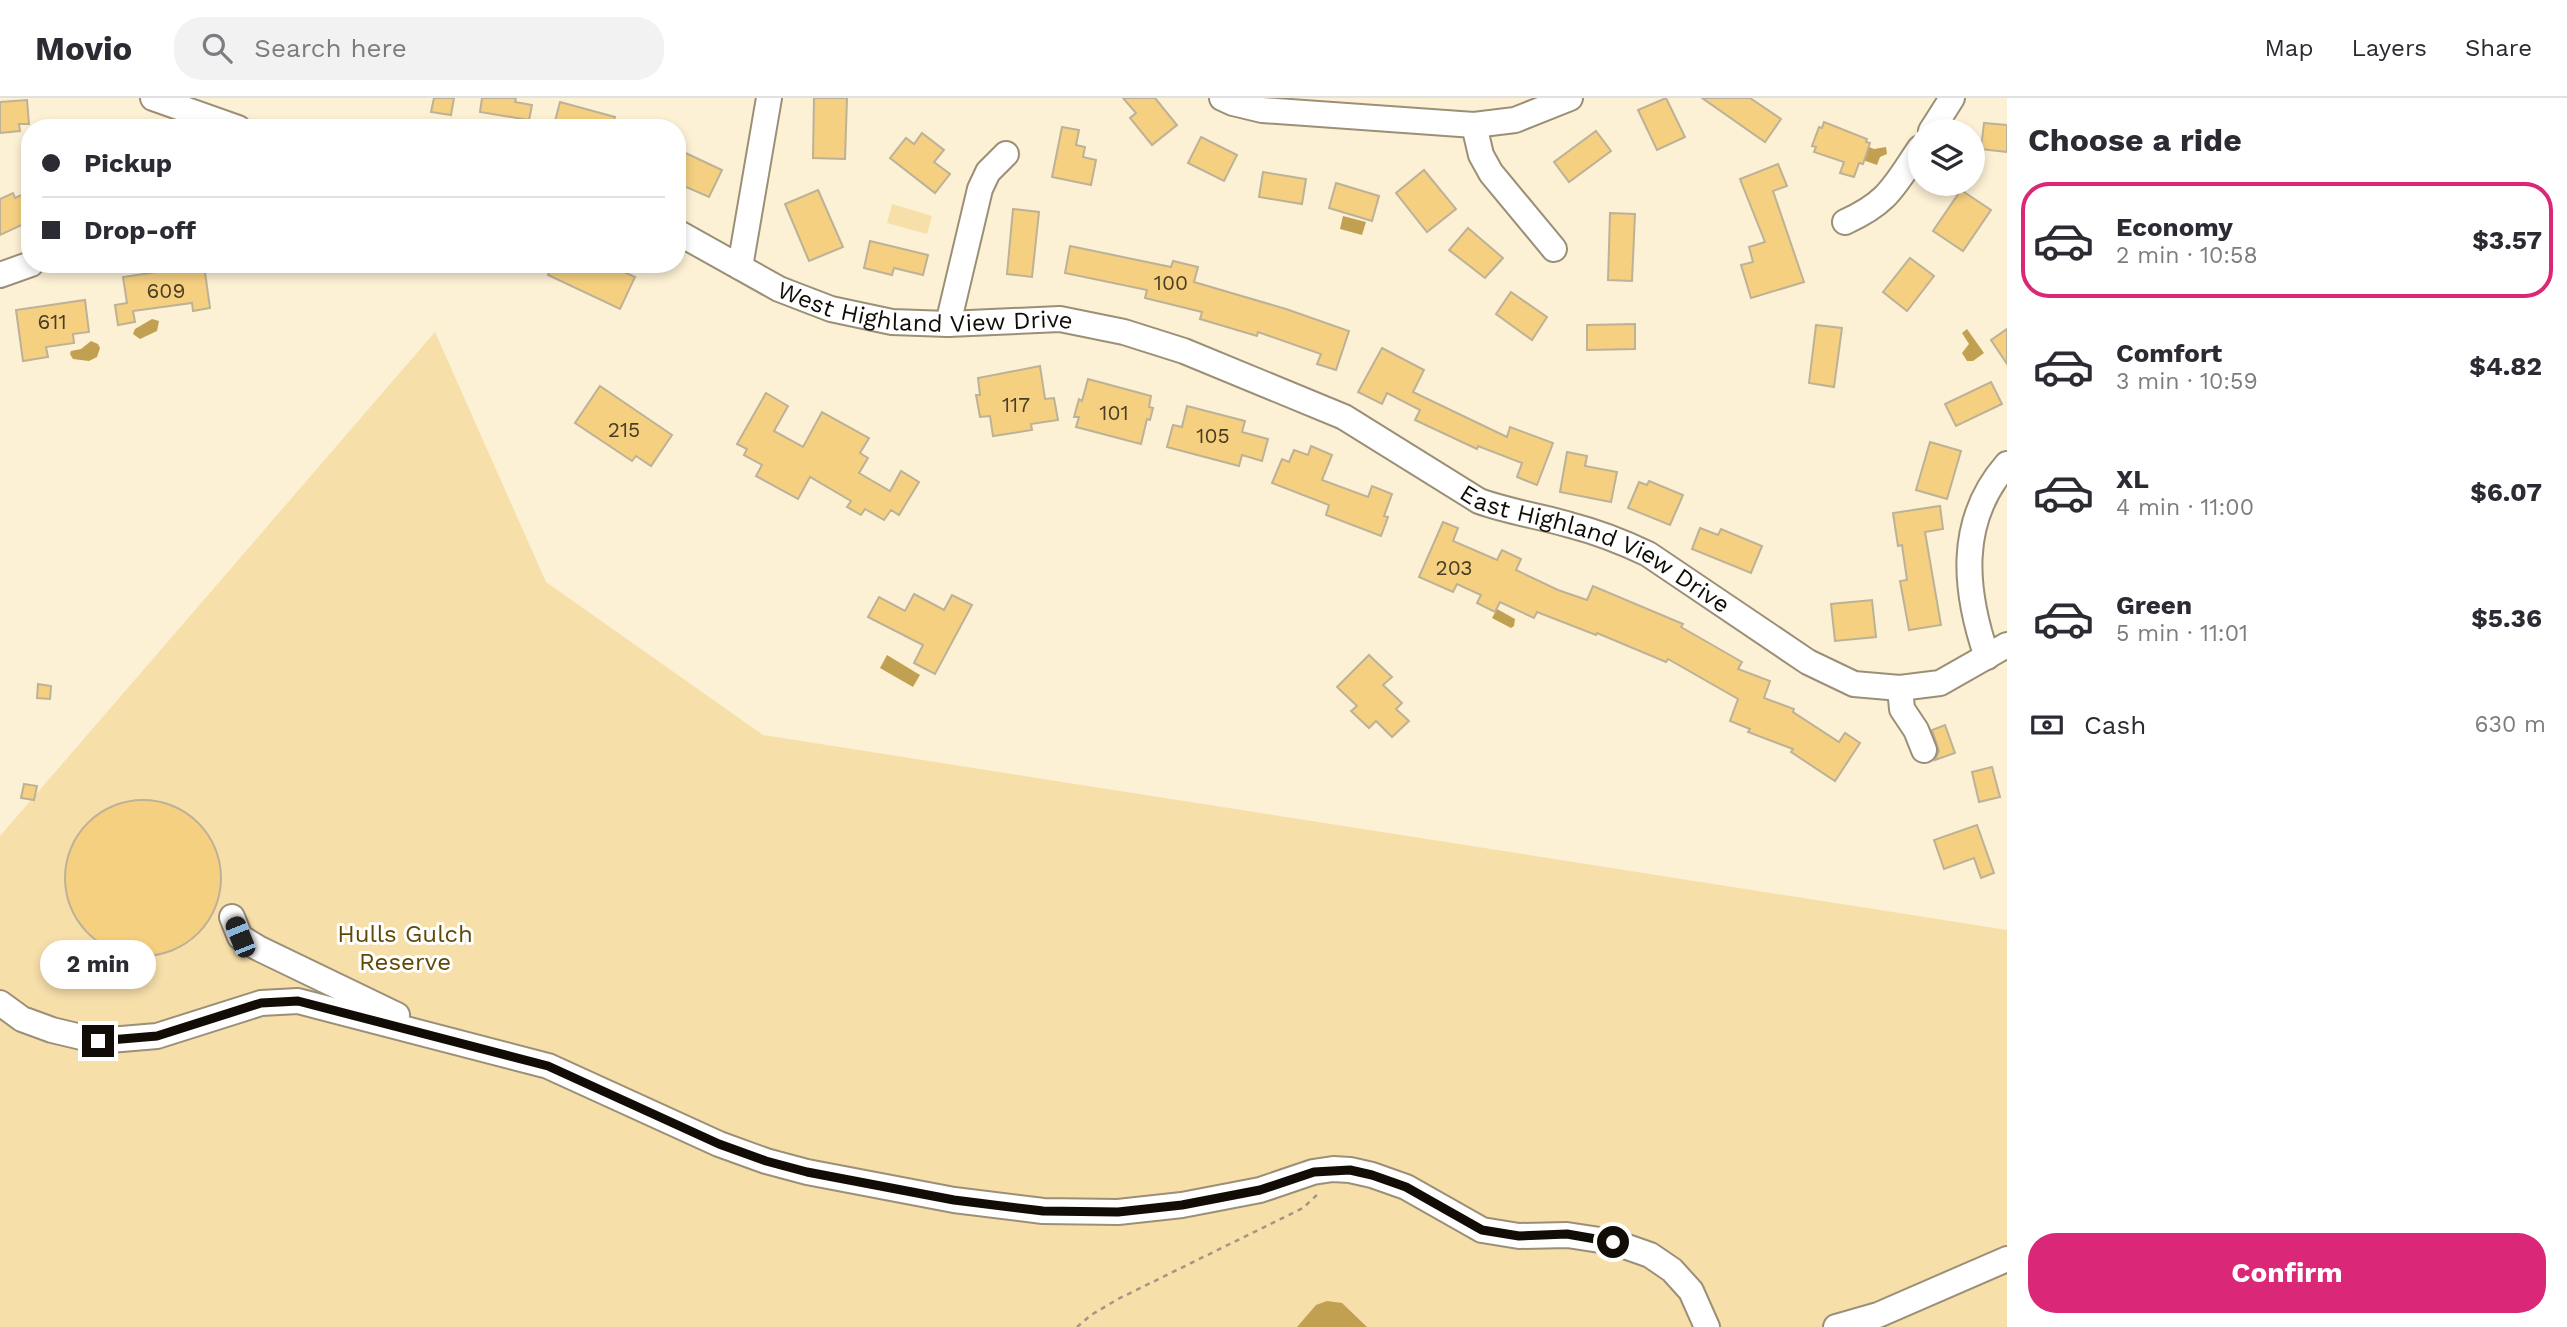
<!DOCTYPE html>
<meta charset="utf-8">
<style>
:root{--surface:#fff;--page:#f2f2f3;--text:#2b2b33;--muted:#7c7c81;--line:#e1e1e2;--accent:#db2777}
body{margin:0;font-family:"Work Sans",sans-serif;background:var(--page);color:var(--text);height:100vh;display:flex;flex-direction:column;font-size:26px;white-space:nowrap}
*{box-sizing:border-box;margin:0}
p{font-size:23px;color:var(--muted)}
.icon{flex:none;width:38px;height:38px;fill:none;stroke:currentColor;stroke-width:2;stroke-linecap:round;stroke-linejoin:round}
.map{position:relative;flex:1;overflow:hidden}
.drawer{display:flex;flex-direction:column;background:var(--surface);width:560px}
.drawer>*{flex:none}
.hud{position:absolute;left:21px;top:21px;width:665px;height:154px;border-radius:28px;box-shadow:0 4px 10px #0003;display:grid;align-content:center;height:154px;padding:0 21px;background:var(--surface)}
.fabs{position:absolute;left:1908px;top:21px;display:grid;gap:14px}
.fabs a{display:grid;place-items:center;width:77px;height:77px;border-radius:50%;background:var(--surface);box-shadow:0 4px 10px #0003;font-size:35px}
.end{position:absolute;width:32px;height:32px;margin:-16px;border:9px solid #110c05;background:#fff;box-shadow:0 0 0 4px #fff}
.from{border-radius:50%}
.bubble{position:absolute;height:49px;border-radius:24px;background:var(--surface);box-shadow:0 4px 10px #0003;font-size:23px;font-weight:700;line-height:49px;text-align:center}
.car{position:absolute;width:21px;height:42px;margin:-21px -10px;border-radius:9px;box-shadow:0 0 5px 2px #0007;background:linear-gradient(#222 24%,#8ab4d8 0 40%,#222 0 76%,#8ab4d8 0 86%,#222 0)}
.hud b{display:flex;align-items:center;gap:24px;height:66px;font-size:26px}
.hud b+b{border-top:2px solid var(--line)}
.hud i{width:18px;height:18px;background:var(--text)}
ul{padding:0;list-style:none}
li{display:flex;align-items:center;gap:21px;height:116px;margin:0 14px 10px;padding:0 7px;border:4px solid transparent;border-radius:28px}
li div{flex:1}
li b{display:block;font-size:26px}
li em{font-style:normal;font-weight:700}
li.selected{border-color:var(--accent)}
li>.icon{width:63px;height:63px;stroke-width:1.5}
h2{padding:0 21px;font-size:32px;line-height:84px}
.pay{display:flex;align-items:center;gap:18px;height:77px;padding:0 21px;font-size:26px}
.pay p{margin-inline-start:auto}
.primary-button{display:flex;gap:14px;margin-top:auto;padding:14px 21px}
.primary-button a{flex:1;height:80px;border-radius:28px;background:var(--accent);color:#fff;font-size:28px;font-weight:700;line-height:80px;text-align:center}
header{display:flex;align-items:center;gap:42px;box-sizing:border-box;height:98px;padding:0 35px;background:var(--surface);border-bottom:2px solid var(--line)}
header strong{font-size:33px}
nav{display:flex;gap:38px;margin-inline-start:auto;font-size:24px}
.search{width:490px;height:63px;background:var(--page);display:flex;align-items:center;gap:18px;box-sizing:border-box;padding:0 24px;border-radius:28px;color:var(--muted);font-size:26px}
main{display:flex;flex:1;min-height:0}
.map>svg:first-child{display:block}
.green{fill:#f7dfaa}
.water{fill:#c2a051}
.building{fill:#f5d081;stroke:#bdb197;stroke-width:2}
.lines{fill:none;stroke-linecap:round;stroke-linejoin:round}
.minor-casing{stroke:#9b8f77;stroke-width:28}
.path{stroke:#a19784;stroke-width:2.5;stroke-dasharray:5 5;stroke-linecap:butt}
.minor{stroke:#fff;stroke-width:24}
.route{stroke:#110c05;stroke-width:9}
.labels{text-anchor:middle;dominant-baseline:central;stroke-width:6;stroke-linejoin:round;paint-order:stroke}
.number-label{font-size:21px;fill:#4a3d24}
.street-label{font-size:24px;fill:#110c05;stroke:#fefefe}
.park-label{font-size:24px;fill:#604807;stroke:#fefefe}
</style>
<header>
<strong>Movio</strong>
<div class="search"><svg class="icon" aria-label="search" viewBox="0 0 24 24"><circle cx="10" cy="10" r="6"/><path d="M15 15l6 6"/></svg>Search here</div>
<nav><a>Map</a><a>Layers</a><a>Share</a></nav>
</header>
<main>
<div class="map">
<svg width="2007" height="1229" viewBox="0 0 2007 1229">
<rect width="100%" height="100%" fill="#fcf0d5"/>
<g class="green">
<path d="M892 106 932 118 927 136 887 125Z"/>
<path d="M435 234 546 484 763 637 2007 832V1229H0V738Z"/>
</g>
<g class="water">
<path d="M1862 46 1874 51 1886 49 1887 56 1880 59 1877 67 1857 60Z"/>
<path d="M1343 118 1366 124 1362 137 1340 131Z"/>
<path d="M152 221 159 223 157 233 140 241 133 236 135 231Z"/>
<path d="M1967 231 1984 255 1973 263H1967L1962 255 1969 246 1962 235Z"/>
<path d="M91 243 98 246 100 250 97 259 89 263 73 261 70 256 71 253 81 251Z"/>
<path d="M1497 511 1515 521 1514 528 1511 530 1492 520Z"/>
<path d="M887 557 920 577 913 589 880 570Z"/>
<path d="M1327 1203 1342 1205 1367 1229H1297L1316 1207Z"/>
</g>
<g class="building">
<path d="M434 0H454L451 17 431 14Z"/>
<path d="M482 0H516L515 4 532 7 529 22 480 14Z"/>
<path d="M814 0H847L845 61 813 60Z"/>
<path d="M1123 0H1155L1177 27 1152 47 1130 20 1136 15Z"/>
<path d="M1666 0 1685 39 1657 52 1638 12Z"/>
<path d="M1702 0H1750L1781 21 1765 44Z"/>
<path d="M27 2 29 26H19L20 33 0 35V4Z"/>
<path d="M560 4 615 19 612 30H565L554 27Z"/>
<path d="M1824 24 1867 41 1866 44 1870 45 1863 66 1859 65 1854 79 1840 75 1844 64 1814 54 1816 49 1812 48 1819 29 1822 30Z"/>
<path d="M1984 25 2007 27V54L1981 51Z"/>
<path d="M1062 29 1079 32 1076 47 1085 49 1083 59 1096 62 1091 87 1052 79Z"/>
<path d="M1596 33 1611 53 1569 84 1554 64Z"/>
<path d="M922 35 944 52 934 64 950 76 935 95 890 60 906 40 914 46Z"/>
<path d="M1201 39 1237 57 1224 83 1188 65Z"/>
<path d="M677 51 722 72 709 99 677 85Z"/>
<path d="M1778 66 1787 88 1773 93 1804 184 1751 200 1741 167 1753 164 1749 149 1765 144 1740 81Z"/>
<path d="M1424 72 1456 111 1427 134 1396 95Z"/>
<path d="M1263 74 1306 81 1302 106 1259 99Z"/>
<path d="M1336 85 1379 98 1372 123 1329 110Z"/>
<path d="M818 92 843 149 809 163 785 106Z"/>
<path d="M1961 92 1991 112 1963 153 1933 133Z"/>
<path d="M30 93V123L0 137V101L13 95 15 100Z"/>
<path d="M1013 111 1039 114 1032 179 1007 176Z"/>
<path d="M1610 115 1635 116 1632 183 1608 182Z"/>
<path d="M1468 130 1503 160 1485 180 1449 152Z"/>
<path d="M870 143 928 157 923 177 894 170 892 177 864 170Z"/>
<path d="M1070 148 1171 169 1173 163 1198 169 1194 184 1286 211 1349 233 1336 272 1317 266 1321 256 1258 234 1257 238 1200 221 1202 214 1145 200 1147 192 1065 175Z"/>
<path d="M1910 160 1934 178 1907 213 1883 194Z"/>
<path d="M553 166H607L635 179 620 211 548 177Z"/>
<path d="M204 167 210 210 193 213 192 205 133 213 135 224 118 227 115 207 127 205 123 179Z"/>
<path d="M1511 194 1547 219 1532 242 1496 216Z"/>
<path d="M85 202 89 234 73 236 74 245 46 249 48 259 23 263 16 212Z"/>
<path d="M1635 226V251L1587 252V227Z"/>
<path d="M1816 227 1842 230 1834 289 1809 285Z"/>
<path d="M2007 231V266L1991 242Z"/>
<path d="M1382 250 1424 272 1413 294 1507 339 1510 329 1553 345 1537 387 1517 379 1522 365 1478 348 1477 351 1415 322 1420 312 1387 295 1382 306 1358 294Z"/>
<path d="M1040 268 1045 301 1054 300 1058 322 1031 326 1032 332 993 338 990 318 980 319 976 297H980L978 280Z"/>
<path d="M1088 281 1151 298 1149 309 1153 310 1150 322 1147 321 1141 346 1076 329 1079 319H1074L1079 301 1082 303Z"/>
<path d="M1991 284 2002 306 1956 328 1945 306Z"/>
<path d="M600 288 672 337 651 368 636 358 632 363 575 325Z"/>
<path d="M766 295 788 308 774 333 803 349 822 314 869 340 860 355 868 360 859 375 890 393 901 373 919 384 899 417 891 412 884 422 865 411 861 417 847 409 851 403 810 379 798 401 756 378 762 367 744 357 747 351 737 346Z"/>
<path d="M1187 308 1245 323 1242 334 1268 341 1262 363 1242 357 1239 368 1167 349 1173 327 1182 329Z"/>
<path d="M1930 344 1961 353 1947 401 1916 392Z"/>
<path d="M1311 348 1332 357 1322 382 1368 399 1372 388 1392 396 1384 418 1388 419 1381 438 1326 417 1329 407 1272 385 1282 361 1289 364 1294 352 1308 357Z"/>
<path d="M1567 354 1587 358 1585 368 1617 374 1611 404 1560 394Z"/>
<path d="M1649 383 1683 397 1670 427 1628 410 1639 384 1647 387Z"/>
<path d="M1940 408 1943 431 1925 434 1941 527 1909 532 1900 483 1907 482 1902 447 1898 448 1893 415Z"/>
<path d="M1443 424 1458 430 1453 443 1497 462 1502 452 1521 461 1516 472 1558 492 1587 502 1593 488 1683 526 1681 529 1742 564 1738 571 1770 583 1764 600 1794 611 1793 614 1839 644 1845 635 1860 645 1835 683 1791 654 1793 651 1748 634 1750 631 1730 623 1738 601 1668 561 1666 564 1597 535 1596 537 1537 514 1534 520 1500 504 1495 514 1477 505 1481 497 1457 486 1453 494 1419 479Z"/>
<path d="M1700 430 1718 437 1721 431 1762 448 1751 475 1692 451Z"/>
<path d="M914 496 944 512 952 497 972 507 935 576 914 565 923 547 868 519 879 499 905 513Z"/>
<path d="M1872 502 1876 539 1835 543 1831 506Z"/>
<path d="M1369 557 1392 579 1383 587 1402 605 1396 611 1409 623 1392 639 1376 623 1369 630 1351 613 1357 608 1337 589Z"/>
<path d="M38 586 51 588 50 601 37 600Z"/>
<path d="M1945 627 1955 655 1935 662 1939 653 1932 632Z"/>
<path d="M1992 669 2000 699 1979 704 1972 674Z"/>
<path d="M24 686 37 688 34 702 21 700Z"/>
<circle cx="143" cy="780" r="78"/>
<path d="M1977 727 1994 775 1981 780 1974 760 1944 771 1934 742Z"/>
</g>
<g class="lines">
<g class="minor-casing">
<g id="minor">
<path d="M153 0 238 30"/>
<path d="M1222 0 1233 5 1262 12 1474 27 1515 22 1570 0"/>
<path d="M1474 27 1481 57 1491 75 1554 151"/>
<path d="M1931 33 1952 0"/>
<path d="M1845 124C1889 104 1894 88 1920 50"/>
<path id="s1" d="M677 134 779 191 831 211 892 224 948 226 1060 221 1124 234 1184 253 1344 319 1479 403C1509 414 1540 418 1570 427 1597 434 1623 444 1648 456L1808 564 1854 586 1900 590 1940 585 2007 547"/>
<path d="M740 169 769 0"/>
<path d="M0 177 31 166"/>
<path d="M948 226 980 91 988 74 1006 56"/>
<path d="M1987 559C1964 492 1957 423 2007 366"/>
<path d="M1900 590 1902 611 1916 632 1924 652"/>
<path d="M232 819 240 839 258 850 397 917"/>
<path d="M0 905 22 921 52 932 98 943 157 938 261 905 298 903 548 968 719 1046 766 1063 807 1074 954 1102 1043 1113 1118 1114 1182 1107 1260 1092 1313 1074 1333 1071 1350 1072 1372 1077 1406 1089 1482 1132 1519 1138 1567 1137 1613 1144 1650 1157 1672 1172 1691 1193 1707 1229"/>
<path d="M1836 1229 1878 1217 2007 1161"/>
</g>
</g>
<path class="path" d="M1077 1229 1091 1217 1118 1201 1303 1110 1319 1095"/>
<use href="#minor" class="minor"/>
</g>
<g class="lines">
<path class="route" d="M98 943 157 938 261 905 298 903 548 968 719 1046 766 1063 807 1074 954 1102 1043 1113 1118 1114 1182 1107 1260 1092 1314 1074 1350 1072 1372 1077 1406 1089 1482 1132 1519 1138 1567 1136 1613 1144"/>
</g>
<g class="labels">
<g class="number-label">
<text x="1171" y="184">100</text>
<text x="166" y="192">609</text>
<text x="52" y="223">611</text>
<text x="1016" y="306">117</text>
<text x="1114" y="314">101</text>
<text x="624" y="331">215</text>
<text x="1213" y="337">105</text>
<text x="1454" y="469">203</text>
</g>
<g class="street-label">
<text stroke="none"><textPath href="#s1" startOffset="266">West Highland View Drive</textPath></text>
<text stroke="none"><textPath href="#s1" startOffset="990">East Highland View Drive</textPath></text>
</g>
<g class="park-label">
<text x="405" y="836">Hulls Gulch<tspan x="405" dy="28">Reserve</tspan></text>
</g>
</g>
</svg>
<div class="fabs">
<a><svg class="icon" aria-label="layers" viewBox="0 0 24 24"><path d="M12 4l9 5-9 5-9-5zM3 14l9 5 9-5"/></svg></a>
</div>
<i class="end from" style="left:1613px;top:1144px"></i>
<i class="end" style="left:98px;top:943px"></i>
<div class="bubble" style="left:40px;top:842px;width:116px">2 min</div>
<i class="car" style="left:240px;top:839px;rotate:338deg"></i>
<div class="hud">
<b><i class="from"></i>Pickup</b>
<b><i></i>Drop-off</b>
</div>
</div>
<section class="drawer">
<h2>Choose a ride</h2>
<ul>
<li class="selected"><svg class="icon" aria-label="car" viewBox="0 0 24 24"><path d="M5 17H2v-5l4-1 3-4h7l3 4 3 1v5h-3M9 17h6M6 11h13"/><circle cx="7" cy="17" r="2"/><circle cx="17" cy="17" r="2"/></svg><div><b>Economy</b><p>2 min · 10:58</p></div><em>$3.57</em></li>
<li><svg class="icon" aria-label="car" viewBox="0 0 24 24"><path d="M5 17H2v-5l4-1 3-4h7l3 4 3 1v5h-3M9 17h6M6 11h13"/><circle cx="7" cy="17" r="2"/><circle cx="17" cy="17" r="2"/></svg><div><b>Comfort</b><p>3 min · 10:59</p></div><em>$4.82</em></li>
<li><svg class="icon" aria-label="car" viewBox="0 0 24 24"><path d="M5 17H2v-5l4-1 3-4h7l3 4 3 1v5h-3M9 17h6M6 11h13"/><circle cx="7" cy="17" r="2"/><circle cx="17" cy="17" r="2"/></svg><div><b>XL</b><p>4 min · 11:00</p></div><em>$6.07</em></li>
<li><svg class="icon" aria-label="car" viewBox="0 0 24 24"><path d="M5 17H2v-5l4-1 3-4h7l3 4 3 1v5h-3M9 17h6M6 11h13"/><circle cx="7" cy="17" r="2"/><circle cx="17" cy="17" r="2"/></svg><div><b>Green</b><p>5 min · 11:01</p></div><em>$5.36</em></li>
</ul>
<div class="pay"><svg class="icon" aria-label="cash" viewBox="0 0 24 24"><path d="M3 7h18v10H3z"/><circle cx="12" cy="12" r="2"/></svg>Cash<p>630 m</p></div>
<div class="primary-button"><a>Confirm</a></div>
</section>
</main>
